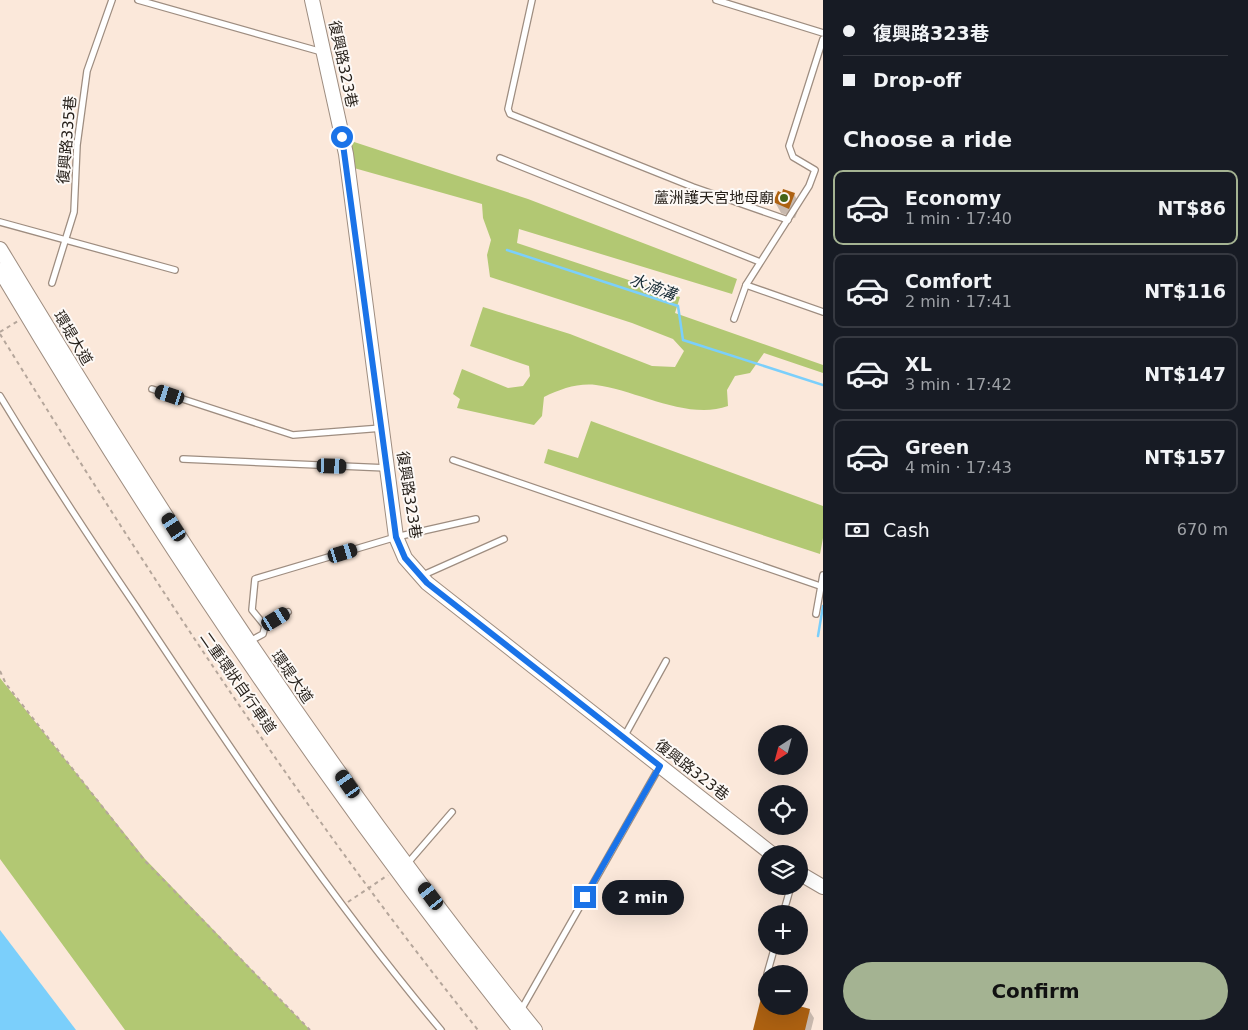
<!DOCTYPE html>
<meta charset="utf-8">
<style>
:root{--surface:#171b24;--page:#20242c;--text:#f1f3f6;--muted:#9ea1a6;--line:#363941;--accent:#a4b392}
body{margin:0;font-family:"DejaVu Sans","Noto Sans TC",sans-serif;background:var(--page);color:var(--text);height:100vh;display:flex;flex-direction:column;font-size:19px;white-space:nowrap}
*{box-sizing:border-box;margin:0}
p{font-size:16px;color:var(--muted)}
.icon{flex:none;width:28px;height:28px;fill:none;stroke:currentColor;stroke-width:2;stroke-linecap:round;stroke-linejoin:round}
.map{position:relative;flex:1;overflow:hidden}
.side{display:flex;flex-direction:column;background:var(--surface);width:425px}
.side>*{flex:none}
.hud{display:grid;align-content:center;height:110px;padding:0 20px;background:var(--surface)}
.needle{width:32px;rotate:216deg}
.buttons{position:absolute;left:758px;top:725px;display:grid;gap:10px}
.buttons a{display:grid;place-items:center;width:50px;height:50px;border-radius:50%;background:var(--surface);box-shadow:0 5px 20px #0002;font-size:25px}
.end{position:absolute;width:22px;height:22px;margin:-11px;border:6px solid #1a73e8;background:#fff;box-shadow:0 0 0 2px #fff}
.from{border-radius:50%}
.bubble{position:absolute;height:35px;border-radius:18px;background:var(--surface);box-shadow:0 5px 20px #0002;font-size:16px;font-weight:700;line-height:35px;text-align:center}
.car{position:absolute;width:15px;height:30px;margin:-15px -8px;border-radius:6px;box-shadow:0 0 4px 1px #0007;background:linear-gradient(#222 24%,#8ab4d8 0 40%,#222 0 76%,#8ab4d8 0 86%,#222 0)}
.hud b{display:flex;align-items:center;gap:18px;height:48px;font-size:19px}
.hud b+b{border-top:1px solid var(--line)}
.hud i{width:12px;height:12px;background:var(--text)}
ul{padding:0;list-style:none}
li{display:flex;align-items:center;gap:15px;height:75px;margin:0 10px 8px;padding:0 10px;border:2px solid var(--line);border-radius:10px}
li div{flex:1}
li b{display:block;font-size:19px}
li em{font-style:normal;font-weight:700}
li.selected{border-color:var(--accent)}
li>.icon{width:45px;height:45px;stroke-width:1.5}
h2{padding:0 20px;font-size:22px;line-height:60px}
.pay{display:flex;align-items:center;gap:12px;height:55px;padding:0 20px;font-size:19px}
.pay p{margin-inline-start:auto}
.cta{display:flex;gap:10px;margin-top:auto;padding:10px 20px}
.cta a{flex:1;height:58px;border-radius:30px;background:var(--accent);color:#111;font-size:20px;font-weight:700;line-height:58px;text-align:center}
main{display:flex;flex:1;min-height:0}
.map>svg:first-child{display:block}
.green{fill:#b2c873}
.water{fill:#7bcffb}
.shadow{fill:#0003}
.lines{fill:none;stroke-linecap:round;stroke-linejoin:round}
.stream{stroke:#7bcffb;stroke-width:2.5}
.building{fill:#ad6111}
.service-casing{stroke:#9e8d80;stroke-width:8}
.tertiary-casing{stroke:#9e8d80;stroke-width:16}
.path{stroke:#b5a69b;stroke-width:2;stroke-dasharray:4 4;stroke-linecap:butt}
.service{stroke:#fff;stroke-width:5.5}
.tertiary{stroke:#fff;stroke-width:14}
.route{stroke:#1a73e8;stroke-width:6}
.poi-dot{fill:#456418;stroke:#fdf9f6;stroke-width:2}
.labels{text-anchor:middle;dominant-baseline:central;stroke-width:4;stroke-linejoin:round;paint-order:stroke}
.street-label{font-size:15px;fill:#251f19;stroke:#fdf9f6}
.poi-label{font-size:15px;fill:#251f19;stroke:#fdf9f6;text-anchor:end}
.water-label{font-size:16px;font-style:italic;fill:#182c36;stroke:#fdf9f6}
</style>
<main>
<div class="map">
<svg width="823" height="1030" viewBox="0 0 823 1030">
<rect width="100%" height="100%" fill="#fbe8da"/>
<g class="green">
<path d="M348 140 528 199 737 279 732 294 519 229 517 243 680 297 675 313 823 365V373L764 353 750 373 735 376 727 390 728 406C688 421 636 390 596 385 577 383 561 389 544 397L542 416 534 425 457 408 460 399 453 394 462 369 508 388 523 386 530 376 529 366 470 346 483 307 570 334 652 366 675 367 684 351 673 339 632 323 490 277 487 255 491 240 483 218 482 204 354 168Z"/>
<path d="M591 421 823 506V538L820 554 544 463 548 449 578 458Z"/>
<path d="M0 678 145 859 310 1030H125L0 859Z"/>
</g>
<path class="water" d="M0 930 76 1030H0Z"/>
<g class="shadow">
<path d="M783 194H794L800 205 795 218 781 213 775 202Z"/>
<path d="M762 1000 766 1001V1006L809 1010 814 1018 811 1030H754Z"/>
</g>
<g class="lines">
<g class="stream">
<path d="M507 250 678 306 683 340 823 385"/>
<path d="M818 636 823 606"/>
</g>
</g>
<g class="building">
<path d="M783 189 795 193 789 209 773 202 778 191 782 193Z"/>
<path d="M766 996V1006H799L810 1009 805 1030H753L761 998Z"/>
</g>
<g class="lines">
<g class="service-casing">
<g id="service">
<path d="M138 0 322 52"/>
<path d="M532 0 508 109 510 114 693 187 788 220"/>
<path d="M716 0 823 33"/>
<path d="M500 158 760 262"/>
<path d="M0 222 175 270"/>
<path d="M52 283 74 212 77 145 87 71 112 0"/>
<path d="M746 285 823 312"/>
<path d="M734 319 746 285 809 186 815 170 793 157 789 146 823 39"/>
<path d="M152 389 293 435 382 428"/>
<path d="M0 396C43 467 88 536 135 605 232 751 328 896 441 1030"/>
<path d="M183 459 387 468"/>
<path d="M453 460 820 586"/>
<path d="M421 576 504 539"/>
<path d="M816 614 823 575"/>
<path d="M265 626 288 612"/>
<path d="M250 641 263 634 265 626 252 610 255 579 396 537 476 519"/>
<path d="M624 737 666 661"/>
<path d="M407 864 452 812"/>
<path d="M783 914 791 886"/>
<path d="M767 974 775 946"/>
<path d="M762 994 766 978"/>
<path d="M521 1010 660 766"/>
</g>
</g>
<g class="tertiary-casing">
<g id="tertiary">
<path d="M312 0 346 154 396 537 405 558 427 583 772 854"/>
<path d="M0 249C163 519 335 785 535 1030"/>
<path d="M0 270C157 535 328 790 520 1030"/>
<path d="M799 873 823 887"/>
</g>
</g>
<g class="path">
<path d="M0 332 18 321"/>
<path d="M0 334C148 573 302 811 478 1030"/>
<path d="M0 671 6 684 145 861 310 1030"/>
<path d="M348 902 388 875"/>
</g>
<use href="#service" class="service"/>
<use href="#tertiary" class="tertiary"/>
</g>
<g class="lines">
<path class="route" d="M342 137 396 537 405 558 427 583 660 766 585 897"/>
</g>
<circle class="poi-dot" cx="784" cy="198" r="5"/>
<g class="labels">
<g class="street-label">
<text transform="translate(343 64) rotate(78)">復興路323巷</text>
<text transform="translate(67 140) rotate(-85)">復興路335巷</text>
<text transform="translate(73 338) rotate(59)">環堤大道</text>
<text transform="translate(409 495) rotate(81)">復興路323巷</text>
<text transform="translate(292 677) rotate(55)">環堤大道</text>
<text transform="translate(238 683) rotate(55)">二重環狀自行車道</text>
<text transform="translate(692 770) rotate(38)">復興路323巷</text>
</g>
<g class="poi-label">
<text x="774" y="198">蘆洲護天宮地母廟</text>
</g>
<g class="water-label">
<text transform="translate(653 287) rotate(21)">水湳溝</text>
</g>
</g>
</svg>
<div class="buttons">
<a><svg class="needle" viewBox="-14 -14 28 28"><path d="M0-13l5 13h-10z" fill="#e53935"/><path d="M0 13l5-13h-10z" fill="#9ea1a6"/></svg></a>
<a><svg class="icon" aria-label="locate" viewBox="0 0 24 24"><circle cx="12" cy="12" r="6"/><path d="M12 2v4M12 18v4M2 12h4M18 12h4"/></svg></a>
<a><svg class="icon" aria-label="layers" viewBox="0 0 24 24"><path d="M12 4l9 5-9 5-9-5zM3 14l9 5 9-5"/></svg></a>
<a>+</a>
<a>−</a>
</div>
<i class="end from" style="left:342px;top:137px"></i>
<i class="end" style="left:585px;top:897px"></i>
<div class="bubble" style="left:602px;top:880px;width:82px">2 min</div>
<i class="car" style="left:170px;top:395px;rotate:288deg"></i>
<i class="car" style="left:332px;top:466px;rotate:92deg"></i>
<i class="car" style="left:174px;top:527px;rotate:327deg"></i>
<i class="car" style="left:343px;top:553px;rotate:73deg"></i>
<i class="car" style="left:276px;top:619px;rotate:59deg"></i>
<i class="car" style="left:348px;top:784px;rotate:325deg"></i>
<i class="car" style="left:431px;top:896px;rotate:323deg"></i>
</div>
<section class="side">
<div class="hud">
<b><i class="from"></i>復興路323巷</b>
<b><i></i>Drop-off</b>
</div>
<h2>Choose a ride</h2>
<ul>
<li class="selected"><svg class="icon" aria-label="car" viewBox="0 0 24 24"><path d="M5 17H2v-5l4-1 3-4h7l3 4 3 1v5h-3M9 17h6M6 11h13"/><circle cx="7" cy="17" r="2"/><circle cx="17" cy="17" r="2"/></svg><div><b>Economy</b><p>1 min · 17:40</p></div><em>NT$86</em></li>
<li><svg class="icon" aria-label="car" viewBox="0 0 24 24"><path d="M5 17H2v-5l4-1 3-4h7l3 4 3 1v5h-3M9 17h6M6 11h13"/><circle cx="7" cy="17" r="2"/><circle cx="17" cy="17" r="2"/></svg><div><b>Comfort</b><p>2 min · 17:41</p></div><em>NT$116</em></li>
<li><svg class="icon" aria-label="car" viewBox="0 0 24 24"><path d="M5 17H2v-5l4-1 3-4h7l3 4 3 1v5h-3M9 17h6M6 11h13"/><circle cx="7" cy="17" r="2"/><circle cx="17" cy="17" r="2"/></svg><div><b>XL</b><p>3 min · 17:42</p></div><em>NT$147</em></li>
<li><svg class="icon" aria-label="car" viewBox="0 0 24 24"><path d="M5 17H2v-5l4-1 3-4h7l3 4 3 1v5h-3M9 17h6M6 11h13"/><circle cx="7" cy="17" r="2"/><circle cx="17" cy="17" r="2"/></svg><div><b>Green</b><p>4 min · 17:43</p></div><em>NT$157</em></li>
</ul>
<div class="pay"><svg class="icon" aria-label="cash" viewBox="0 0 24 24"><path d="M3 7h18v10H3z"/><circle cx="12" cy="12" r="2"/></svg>Cash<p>670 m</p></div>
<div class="cta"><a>Confirm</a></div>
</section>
</main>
